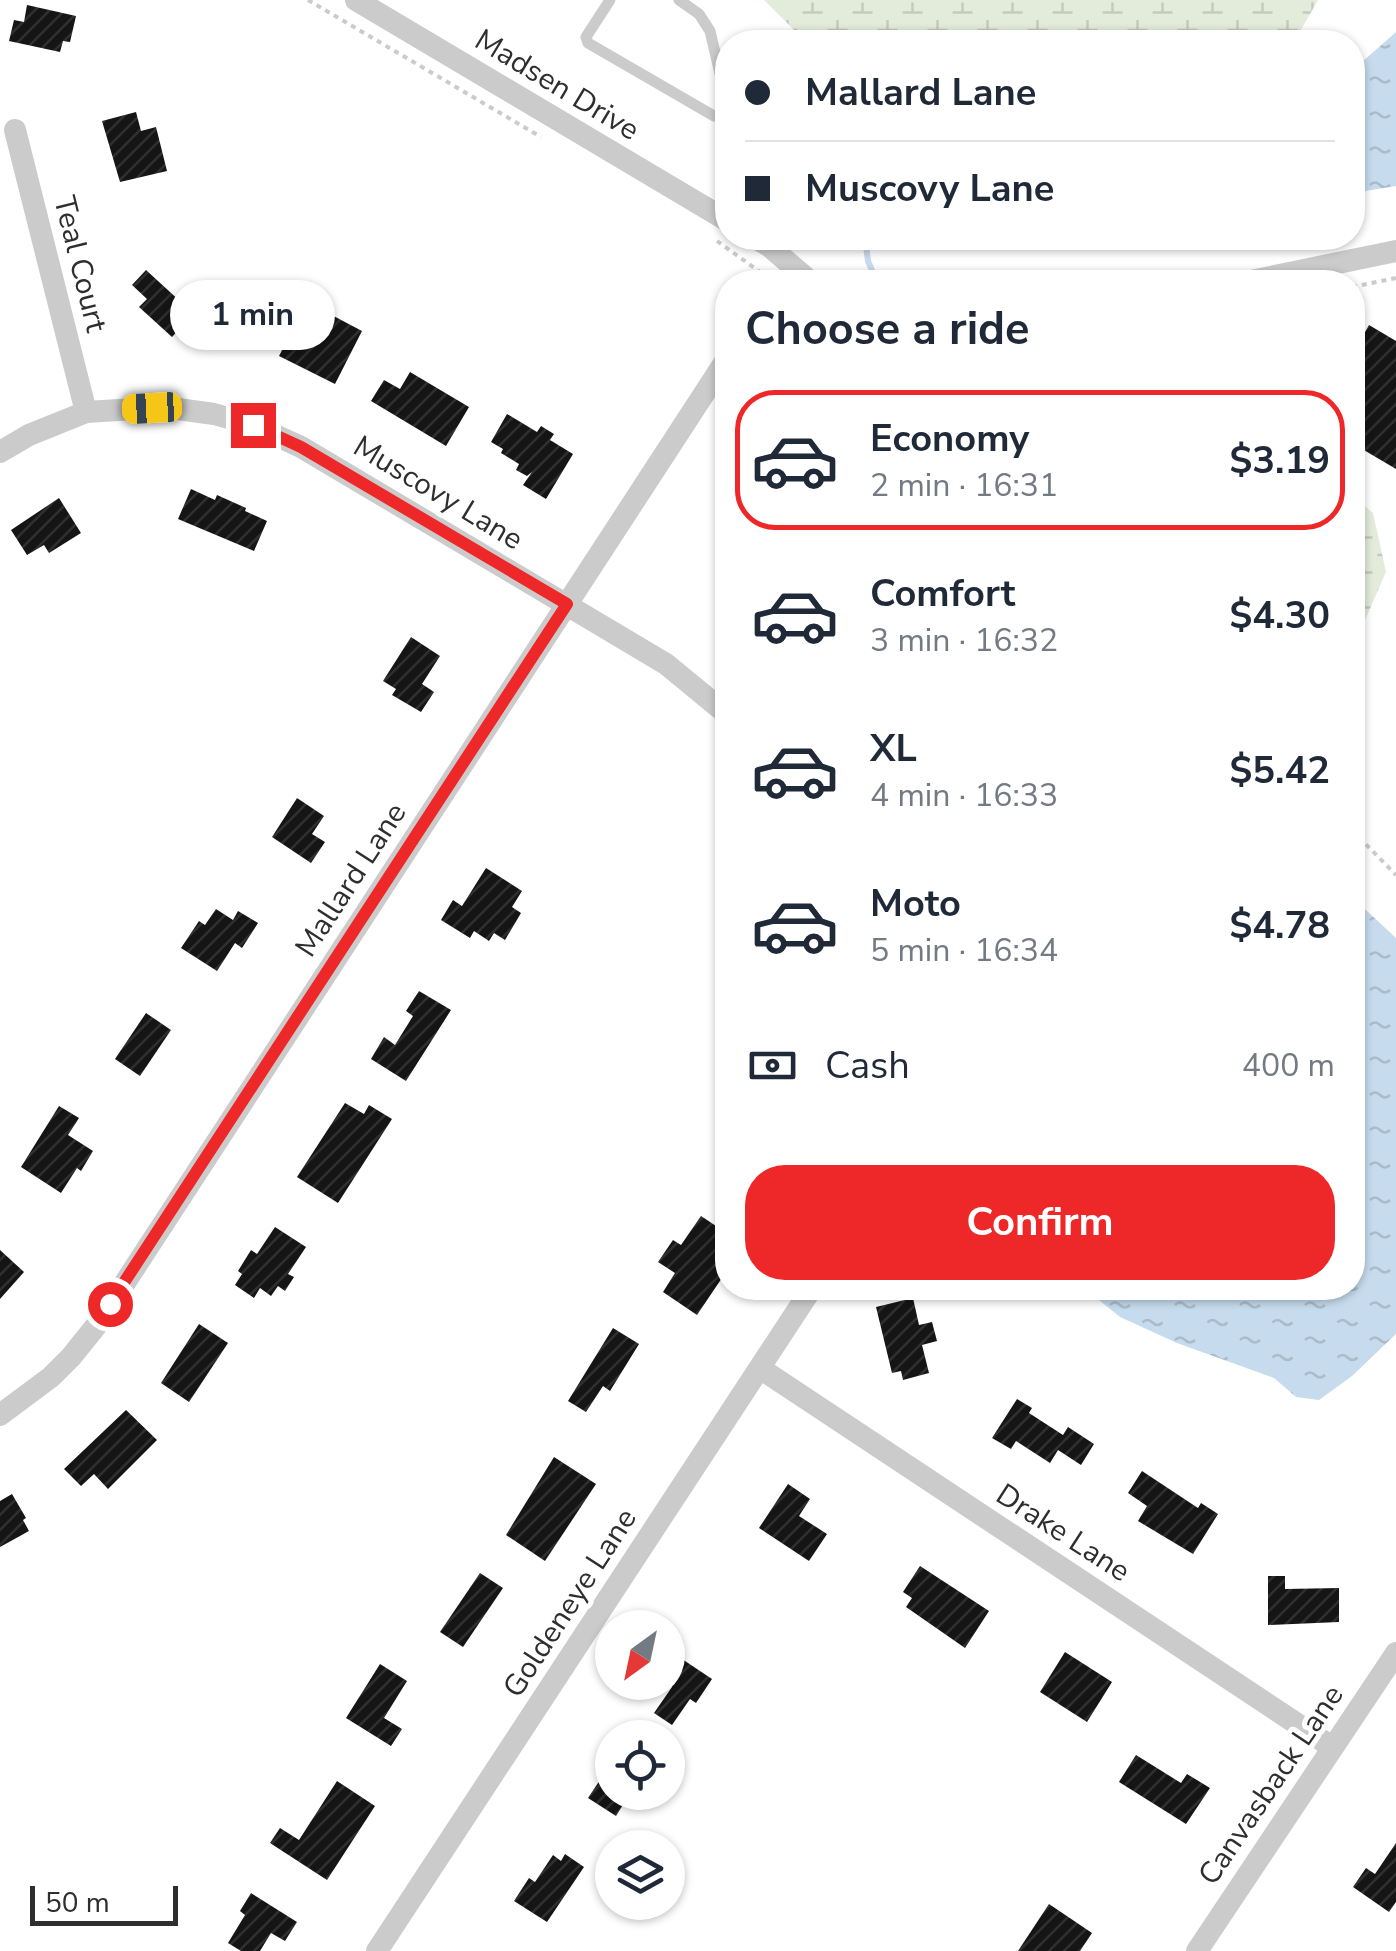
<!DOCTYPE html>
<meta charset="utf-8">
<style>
:root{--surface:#fff;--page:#f2f2f3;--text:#1f2937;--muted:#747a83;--line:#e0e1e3;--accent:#ee2728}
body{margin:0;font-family:"Nunito Sans",sans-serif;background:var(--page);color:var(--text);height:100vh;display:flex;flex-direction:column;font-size:38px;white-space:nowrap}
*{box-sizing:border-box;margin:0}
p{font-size:32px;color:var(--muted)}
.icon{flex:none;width:55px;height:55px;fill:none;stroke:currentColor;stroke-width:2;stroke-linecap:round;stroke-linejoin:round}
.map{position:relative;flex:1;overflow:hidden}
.sheet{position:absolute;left:715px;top:270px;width:650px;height:1030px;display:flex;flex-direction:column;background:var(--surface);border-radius:40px;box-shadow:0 2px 8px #0004}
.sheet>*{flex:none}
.top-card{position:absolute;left:715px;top:30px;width:650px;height:220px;border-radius:40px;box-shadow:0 2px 8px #0004;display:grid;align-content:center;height:220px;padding:0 30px;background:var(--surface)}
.needle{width:65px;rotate:213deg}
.controls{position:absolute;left:595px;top:1610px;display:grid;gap:20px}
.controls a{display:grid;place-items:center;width:90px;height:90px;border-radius:50%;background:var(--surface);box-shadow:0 2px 8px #0004;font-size:50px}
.scale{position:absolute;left:30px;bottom:25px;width:148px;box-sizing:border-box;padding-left:10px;border:5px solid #2e2e2e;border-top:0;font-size:28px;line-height:35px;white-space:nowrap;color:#2e2e2e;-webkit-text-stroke:8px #fff;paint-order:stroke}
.end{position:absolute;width:45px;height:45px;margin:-22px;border:12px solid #ee2728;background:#fff;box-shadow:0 0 0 5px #fff}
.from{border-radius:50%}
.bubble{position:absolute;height:70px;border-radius:35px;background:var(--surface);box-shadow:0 2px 8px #0004;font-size:32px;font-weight:700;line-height:70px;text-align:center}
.car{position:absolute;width:30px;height:60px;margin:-30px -15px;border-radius:12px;box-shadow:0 0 8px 2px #0007;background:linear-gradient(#f5c518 24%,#345 0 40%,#f5c518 0 76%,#345 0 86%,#f5c518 0)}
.top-card b{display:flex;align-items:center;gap:35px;height:95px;font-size:38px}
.top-card b+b{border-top:2px solid var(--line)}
.top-card i{width:25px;height:25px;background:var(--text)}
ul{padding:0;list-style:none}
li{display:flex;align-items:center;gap:30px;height:140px;margin:0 20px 15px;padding:0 10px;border:5px solid transparent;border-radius:40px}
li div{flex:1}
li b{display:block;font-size:38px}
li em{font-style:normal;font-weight:700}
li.on{border-color:var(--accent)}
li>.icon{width:90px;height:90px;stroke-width:1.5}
h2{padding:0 30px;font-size:45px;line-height:120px}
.pay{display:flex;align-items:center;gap:25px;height:110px;padding:0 30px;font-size:38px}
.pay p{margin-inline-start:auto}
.cta{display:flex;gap:20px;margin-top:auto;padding:20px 30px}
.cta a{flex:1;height:115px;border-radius:40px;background:var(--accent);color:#fff;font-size:40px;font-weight:700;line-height:115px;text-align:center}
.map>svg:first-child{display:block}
.wetland{fill:url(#wetland-marsh)}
.water{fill:url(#water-ripples)}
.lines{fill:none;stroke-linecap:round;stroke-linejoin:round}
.stream{stroke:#c6dbed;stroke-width:6}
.building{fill:url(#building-hatch)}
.path{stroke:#cbcbcb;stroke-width:4;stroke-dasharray:5 5;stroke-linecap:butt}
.service{stroke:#cbcbcb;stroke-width:11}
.minor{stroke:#cbcbcb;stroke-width:22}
.route{stroke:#ee2728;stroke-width:12}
.labels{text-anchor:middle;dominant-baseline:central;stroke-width:10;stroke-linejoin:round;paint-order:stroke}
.street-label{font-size:30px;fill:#2e2e2e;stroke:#fff}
</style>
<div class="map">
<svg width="1396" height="1951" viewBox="0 0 1396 1951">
<defs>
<pattern id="wetland-marsh" width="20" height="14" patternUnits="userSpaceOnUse" patternTransform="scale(2.5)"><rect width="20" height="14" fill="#e3ecdb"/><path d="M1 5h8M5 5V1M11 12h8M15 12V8" fill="none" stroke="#c3cbbc"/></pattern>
<pattern id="water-ripples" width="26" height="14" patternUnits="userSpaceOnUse" patternTransform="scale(2.5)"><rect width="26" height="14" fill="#c6dbed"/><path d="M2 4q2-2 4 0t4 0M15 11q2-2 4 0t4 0" fill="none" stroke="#aabccc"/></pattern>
<pattern id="building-hatch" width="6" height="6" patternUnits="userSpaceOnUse" patternTransform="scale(2.5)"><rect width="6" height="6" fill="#151515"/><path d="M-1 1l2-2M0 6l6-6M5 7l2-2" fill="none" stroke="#2f2f2f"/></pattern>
</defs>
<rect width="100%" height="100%" fill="#fff"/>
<g class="wetland">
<path d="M764 0H1318L1294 42H806Z"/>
<path d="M1353 496 1373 513 1386 572 1365 620 1353 621Z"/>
</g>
<g class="water">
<path d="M1396 32V186L1353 193V70Z"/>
<path d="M1353 898 1396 938V1334L1352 1376 1319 1400 1296 1397 1274 1378 1177 1343 1120 1317 1084 1288H1352Z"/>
</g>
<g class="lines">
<path class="stream" d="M865 238 868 261 877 282"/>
</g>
<g class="building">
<path d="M27 5 76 16 70 42 63 41 60 52 9 41 14 20 24 22Z"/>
<path d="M136 112 141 131 156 127 167 171 120 182 102 121Z"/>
<path d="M146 270 194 314 172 337 139 307 147 299 132 285Z"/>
<path d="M307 302 362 331 335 384 279 356Z"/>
<path d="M1369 325 1396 341V469L1352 443V355Z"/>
<path d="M410 372 469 407 446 446 371 401 384 380 400 389Z"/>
<path d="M507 414 537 432 541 426 554 434 550 440 573 454 546 499 523 485 532 472 527 476 516 470 519 464 501 453 503 449 491 442Z"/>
<path d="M191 489 215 500 217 495 246 508 245 511 267 521 254 551 178 519Z"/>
<path d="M59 498 81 533 49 553 44 545 27 555 11 530Z"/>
<path d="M411 637 440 656 422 684 434 692 421 712 392 695 396 689 383 681Z"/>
<path d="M297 798 324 816 312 834 325 842 311 863 272 837Z"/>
<path d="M486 868 522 891 512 907 521 913 505 940 494 933 489 941 474 931 470 938 441 920 453 900 462 906Z"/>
<path d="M216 909 233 920 238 911 258 923 242 948 235 943 217 971 181 948 199 921 205 925Z"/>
<path d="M419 991 451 1010 406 1081 371 1059 384 1037 395 1045 413 1016 406 1011Z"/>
<path d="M146 1013 171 1030 140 1076 115 1059Z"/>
<path d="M345 1103 364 1114 369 1105 392 1119 338 1203 297 1177Z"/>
<path d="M59 1106 79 1118 68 1135 93 1151 81 1171 77 1168 61 1193 21 1167Z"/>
<path d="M701 1216 728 1234V1269L697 1315 663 1292 675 1273 658 1262 673 1240 681 1245Z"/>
<path d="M275 1227 306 1247 288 1274 294 1277 285 1291 278 1286 271 1296 260 1288 254 1298 235 1285 242 1274 238 1271 251 1250 257 1254Z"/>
<path d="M0 1250 24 1272 0 1299Z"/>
<path d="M913 1298 919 1325 932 1322 937 1341 922 1345 929 1373 903 1380 901 1371 892 1373 876 1307Z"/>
<path d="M199 1324 228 1343 189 1402 161 1383Z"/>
<path d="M613 1328 639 1344 610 1391 603 1386 586 1412 568 1401Z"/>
<path d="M1017 1399 1032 1408 1029 1413 1063 1435 1068 1427 1094 1444 1081 1465 1058 1450 1050 1463 1016 1441 1011 1449 992 1438Z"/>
<path d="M126 1410 157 1440 108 1489 94 1474 81 1486 64 1469Z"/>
<path d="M554 1457 596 1484 545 1561 506 1535Z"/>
<path d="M1142 1471 1198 1508 1201 1503 1218 1514 1193 1554 1138 1521 1147 1506 1128 1493Z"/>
<path d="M788 1484 810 1499 799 1516 827 1534 809 1561 759 1528Z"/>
<path d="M12 1494 26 1518 23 1520 29 1531 0 1547V1501Z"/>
<path d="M920 1566 989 1611 965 1648 906 1607 912 1598 903 1592Z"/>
<path d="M480 1573 503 1588 463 1647 440 1632Z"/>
<path d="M1268 1576H1285V1589L1339 1588V1622L1268 1625Z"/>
<path d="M1065 1652 1112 1682 1087 1722 1040 1692Z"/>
<path d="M673 1653 712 1679 696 1703 690 1699 672 1725 654 1713 672 1687 668 1684V1661Z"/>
<path d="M380 1664 407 1681 384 1718 402 1729 391 1746 346 1718Z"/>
<path d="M1136 1755 1181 1783 1187 1774 1210 1788 1186 1824 1119 1782Z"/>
<path d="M612 1762V1792H631L616 1816 588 1798Z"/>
<path d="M337 1781 375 1806 327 1880 270 1843 280 1828 299 1840Z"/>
<path d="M1396 1843V1902L1389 1912 1353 1887 1366 1868 1375 1874Z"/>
<path d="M565 1854 584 1867 547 1922 514 1901 529 1878 535 1882 553 1855 561 1861Z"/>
<path d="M251 1893 297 1922 285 1941 271 1933 260 1951H241L228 1943 245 1915 240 1911Z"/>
<path d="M1049 1904 1092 1933 1080 1951H1018Z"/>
</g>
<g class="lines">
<g class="path">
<path d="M308 0 541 137"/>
<path d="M717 241 774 282"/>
<path d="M1352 287 1396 278"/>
<path d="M1352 830 1396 875"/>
</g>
<g class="service">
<path d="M610 0 586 37 588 43 714 116H728"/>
<path d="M679 0 699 14 710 31 728 108"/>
</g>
<g class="minor">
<path d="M356 0 728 221"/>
<path d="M15 130 86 412"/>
<path d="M755 238 769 246 811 282"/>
<path d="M1246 282 1396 251"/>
<path d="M0 452 29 435 86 412 152 408 178 409 214 414 253 425 301 447 666 664 728 715"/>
<path d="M761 1369 1332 1747"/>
<path d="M0 1415 51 1377 71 1357 100 1321 728 357"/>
<path d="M377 1951 812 1288"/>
<path d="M1197 1951 1396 1653"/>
</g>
</g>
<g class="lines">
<path class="route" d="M110 1304 567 604 301 447 253 425"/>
</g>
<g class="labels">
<g class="street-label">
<text transform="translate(557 85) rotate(31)">Madsen Drive</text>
<text transform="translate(80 264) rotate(76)">Teal Court</text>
<text transform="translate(438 493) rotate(31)">Muscovy Lane</text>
<text transform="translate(351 880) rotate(-57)">Mallard Lane</text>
<text transform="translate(1063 1533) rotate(33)">Drake Lane</text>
<text transform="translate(570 1603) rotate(-57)">Goldeneye Lane</text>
<text transform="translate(1271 1785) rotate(-56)">Canvasback Lane</text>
</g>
</g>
</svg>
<div class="controls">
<a><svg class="needle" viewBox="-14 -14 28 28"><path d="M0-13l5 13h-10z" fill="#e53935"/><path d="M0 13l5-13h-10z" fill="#747a83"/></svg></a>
<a><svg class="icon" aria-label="locate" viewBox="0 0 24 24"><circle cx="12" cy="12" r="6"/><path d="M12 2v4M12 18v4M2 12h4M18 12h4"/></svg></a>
<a><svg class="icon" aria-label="layers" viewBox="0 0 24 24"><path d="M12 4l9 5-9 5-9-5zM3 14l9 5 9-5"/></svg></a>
</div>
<div class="scale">50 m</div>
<i class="end from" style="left:110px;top:1304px"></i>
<i class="end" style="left:253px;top:425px"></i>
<div class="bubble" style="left:170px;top:280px;width:165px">1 min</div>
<i class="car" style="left:152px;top:408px;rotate:267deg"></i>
<div class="top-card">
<b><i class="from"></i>Mallard Lane</b>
<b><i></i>Muscovy Lane</b>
</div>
<section class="sheet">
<h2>Choose a ride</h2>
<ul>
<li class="on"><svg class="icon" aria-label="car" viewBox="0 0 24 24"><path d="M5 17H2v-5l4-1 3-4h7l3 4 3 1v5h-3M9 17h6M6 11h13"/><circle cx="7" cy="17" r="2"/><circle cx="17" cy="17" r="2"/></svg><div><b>Economy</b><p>2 min · 16:31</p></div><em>$3.19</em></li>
<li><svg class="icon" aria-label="car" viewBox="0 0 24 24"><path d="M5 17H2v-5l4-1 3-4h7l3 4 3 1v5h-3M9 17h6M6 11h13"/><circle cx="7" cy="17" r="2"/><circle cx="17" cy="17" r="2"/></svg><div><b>Comfort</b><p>3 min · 16:32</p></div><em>$4.30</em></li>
<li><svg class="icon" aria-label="car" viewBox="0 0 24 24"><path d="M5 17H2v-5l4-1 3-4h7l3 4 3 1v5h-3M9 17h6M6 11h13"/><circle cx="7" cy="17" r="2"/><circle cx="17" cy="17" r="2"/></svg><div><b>XL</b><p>4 min · 16:33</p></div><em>$5.42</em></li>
<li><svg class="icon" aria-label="car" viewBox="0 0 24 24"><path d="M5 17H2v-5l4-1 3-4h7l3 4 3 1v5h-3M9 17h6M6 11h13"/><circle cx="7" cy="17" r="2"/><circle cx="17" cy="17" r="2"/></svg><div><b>Moto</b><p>5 min · 16:34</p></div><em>$4.78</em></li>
</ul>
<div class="pay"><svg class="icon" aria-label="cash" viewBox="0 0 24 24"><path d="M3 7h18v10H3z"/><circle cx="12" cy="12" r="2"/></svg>Cash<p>400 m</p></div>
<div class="cta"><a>Confirm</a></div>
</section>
</div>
